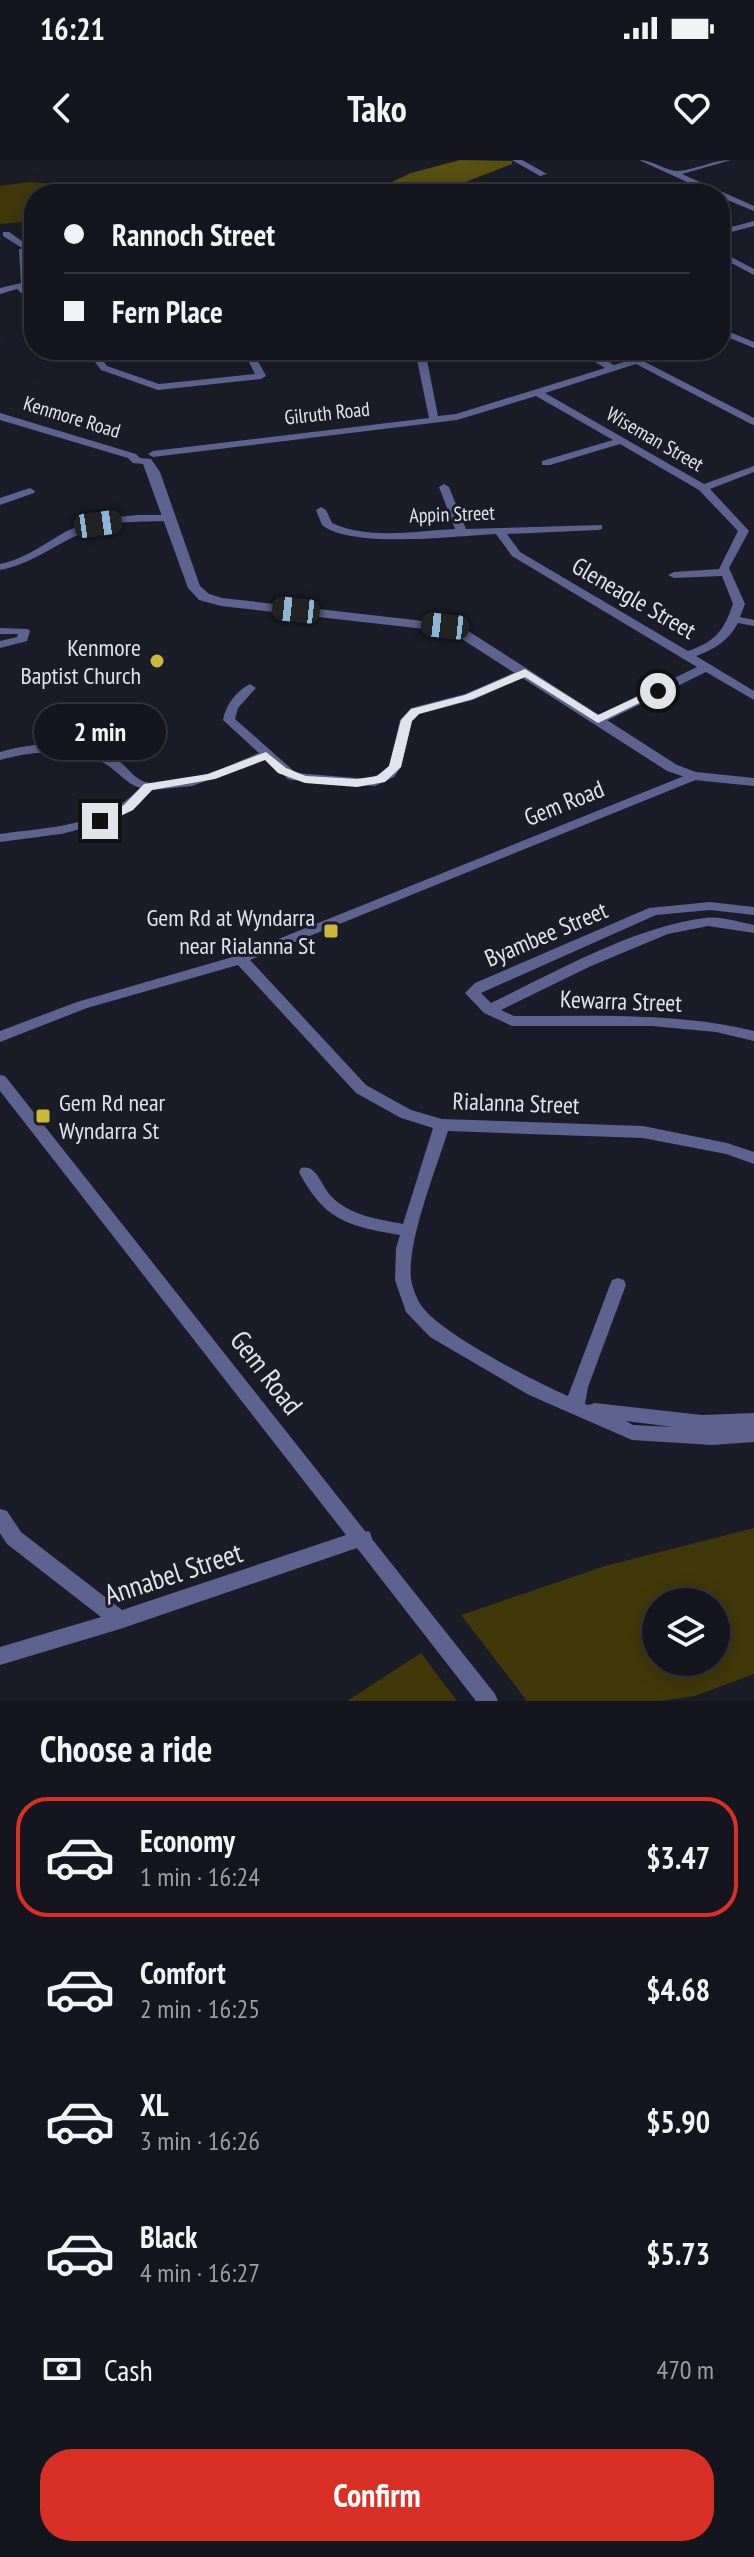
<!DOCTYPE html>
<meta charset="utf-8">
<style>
:root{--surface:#14151e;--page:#21222b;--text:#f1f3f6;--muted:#9d9fa4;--line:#33343c;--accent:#d93025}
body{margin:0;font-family:"PT Sans Narrow",sans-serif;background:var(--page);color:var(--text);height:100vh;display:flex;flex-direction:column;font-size:30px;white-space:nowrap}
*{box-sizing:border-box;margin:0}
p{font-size:26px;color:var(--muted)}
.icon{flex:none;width:44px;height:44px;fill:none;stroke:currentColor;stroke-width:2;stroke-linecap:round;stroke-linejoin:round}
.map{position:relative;height:1541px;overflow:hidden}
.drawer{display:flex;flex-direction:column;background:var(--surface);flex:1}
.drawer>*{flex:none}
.top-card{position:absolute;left:24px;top:24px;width:706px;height:176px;border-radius:32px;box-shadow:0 4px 20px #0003,0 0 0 2px var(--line);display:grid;align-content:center;height:176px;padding:0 40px;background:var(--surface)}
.fabs{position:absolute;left:642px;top:1428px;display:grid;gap:16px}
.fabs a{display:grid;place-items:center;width:88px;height:88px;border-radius:50%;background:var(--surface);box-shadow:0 4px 20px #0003,0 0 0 2px var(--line);font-size:40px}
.end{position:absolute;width:36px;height:36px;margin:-18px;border:10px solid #e1e3eb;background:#111;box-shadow:0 0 0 4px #111}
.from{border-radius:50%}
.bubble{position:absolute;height:56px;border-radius:28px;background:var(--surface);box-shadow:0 4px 20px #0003,0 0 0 2px var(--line);font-size:26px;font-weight:700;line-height:56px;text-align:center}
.car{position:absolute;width:24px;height:48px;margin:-24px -12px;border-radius:10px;box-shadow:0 0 6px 2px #0007;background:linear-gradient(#222 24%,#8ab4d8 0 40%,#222 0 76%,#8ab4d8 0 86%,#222 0)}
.top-card b{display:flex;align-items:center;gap:28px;height:76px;font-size:30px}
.top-card b+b{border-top:2px solid var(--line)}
.top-card i{width:20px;height:20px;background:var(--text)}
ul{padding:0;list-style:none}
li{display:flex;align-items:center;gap:24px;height:120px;margin:0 16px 12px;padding:0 24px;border:4px solid transparent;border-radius:32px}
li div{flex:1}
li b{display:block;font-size:30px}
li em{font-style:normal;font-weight:700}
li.on{border-color:var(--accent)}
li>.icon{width:72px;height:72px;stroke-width:1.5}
h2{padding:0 40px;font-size:36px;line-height:96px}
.pay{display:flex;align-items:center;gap:20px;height:88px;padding:0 40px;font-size:30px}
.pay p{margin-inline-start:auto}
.button{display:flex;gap:16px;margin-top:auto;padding:16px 40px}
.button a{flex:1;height:92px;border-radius:32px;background:var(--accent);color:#fff;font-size:32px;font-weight:700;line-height:92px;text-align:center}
.status{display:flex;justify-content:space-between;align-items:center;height:56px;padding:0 40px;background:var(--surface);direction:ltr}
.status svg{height:22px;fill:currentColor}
header{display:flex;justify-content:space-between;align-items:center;height:104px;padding:0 40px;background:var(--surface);font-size:36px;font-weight:700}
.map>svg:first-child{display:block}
.green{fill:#403809;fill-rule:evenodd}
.forest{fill:#594f10}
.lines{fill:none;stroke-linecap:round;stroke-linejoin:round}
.minor{fill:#5d628f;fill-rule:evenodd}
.tertiary{fill:#5d628f;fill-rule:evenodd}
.route{fill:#e1e3eb}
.poi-dot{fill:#ceb837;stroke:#1a1c28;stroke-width:3}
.labels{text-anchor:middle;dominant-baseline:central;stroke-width:6;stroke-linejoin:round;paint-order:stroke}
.far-street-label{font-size:20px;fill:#e1e3eb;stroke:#1a1c28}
.street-label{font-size:24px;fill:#e1e3eb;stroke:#1a1c28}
.poi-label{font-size:24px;fill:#e1e3eb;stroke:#1a1c28;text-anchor:end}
.near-street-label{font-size:28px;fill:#e1e3eb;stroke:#1a1c28}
</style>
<div class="status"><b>16:21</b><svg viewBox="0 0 49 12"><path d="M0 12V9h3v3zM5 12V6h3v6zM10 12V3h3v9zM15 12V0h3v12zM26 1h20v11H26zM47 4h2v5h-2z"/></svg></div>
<header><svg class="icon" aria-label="back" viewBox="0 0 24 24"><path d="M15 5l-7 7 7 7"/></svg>Tako<svg class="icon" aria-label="heart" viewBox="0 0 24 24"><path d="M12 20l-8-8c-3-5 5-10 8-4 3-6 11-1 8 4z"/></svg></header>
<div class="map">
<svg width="754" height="1541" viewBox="0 0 754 1541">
<rect width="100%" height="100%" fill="#1a1c28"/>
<g class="green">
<path d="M29 22 56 24 72 34H34V61L0 64V26Z"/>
<path d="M754 1368V1514L695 1536 660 1541H527L461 1455 605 1406ZM716 1442V1502H656V1442Z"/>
<path d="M421 1493 457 1541H347Z"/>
</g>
<path class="forest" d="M460 0 512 1V4L463 23 454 31 445 34H366L411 13Z"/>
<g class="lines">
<g class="minor">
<path d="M512 0H522L547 14 540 16Z"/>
<path d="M639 0C653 0 665 11 678 11 696 10 712 0 731 0L682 14 754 46V51L720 37V34H713Z"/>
<path d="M754 61V66L720 75V70Z"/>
<path d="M3 72H9L32 88 27 91 29 122 31 124 26 128 34 137V145L17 129 0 134V128L21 123 19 90 22 88 3 76Z"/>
<path d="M720 91 754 109V115L720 97Z"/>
<path d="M720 168 754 182V188L720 174Z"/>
<path d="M103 190H114L102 199 107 206 159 224 255 214 248 200 234 190C253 190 258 200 266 216L261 219 158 230 101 210 92 198Z"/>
<path d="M415 190H425L438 256 456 254 605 208 575 190H587L614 205 663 190H678L645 202 754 258V265L751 264 636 204 545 233 704 324 754 306V312L710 329 749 371 729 408 745 444 740 457 754 460V466L738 463C728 481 715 489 696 496L754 531V540L706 512 602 563H594L592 560 594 557 697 507 512 396 496 374C455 376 352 389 322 365L316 350 321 347 326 350 332 363C369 380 415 371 455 369L439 327 444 324 449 327 466 369 602 365V369L598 370 507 374 520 392 688 491C716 481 723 472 733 444L722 416 674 418 668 415 674 412 719 409 738 371 699 330 620 284 550 305H542V301L613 280 536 236 457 260 153 297 148 294 153 291 429 258Z"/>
<path d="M30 328 35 331 34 333 0 345V338Z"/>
<path d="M138 355H169L174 358 169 361C141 362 113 360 87 371 56 383 33 404 0 410V404C26 399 46 382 69 370 91 360 114 357 138 355Z"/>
<path d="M0 468 28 469 30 471 27 481 0 488V481L17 477 18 474H0Z"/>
<path d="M525 508 531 512 529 515 473 540 419 554 412 561 401 607 394 617 375 626 292 620 288 619 266 599 192 626 152 630 139 644 105 663 61 674 0 682V674C49 667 103 667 140 628 125 623 117 610 104 603 72 586 34 591 0 600V592C37 582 81 578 116 599 126 605 133 618 145 622 175 631 231 605 259 593L223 560C226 545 236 531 250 524L256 528 238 548 235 559 296 613 368 619 386 611 389 607 400 560 411 548 465 534Z"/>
<path d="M694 612 700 616 698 619 250 800 366 925 411 950 442 959 643 966 727 983 754 992V1004L726 994 643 978 448 971C436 1009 407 1081 411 1119 412 1126 416 1136 419 1142 434 1171 536 1222 568 1236L610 1125 612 1120 618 1118 624 1120 626 1125 588 1227 585 1244 588 1245 595 1243 702 1255 754 1253V1282L712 1285 632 1280 529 1235 430 1177 406 1152 395 1120 396 1088 400 1075C348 1066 325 1061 299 1012L301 1008C317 1004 321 1026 331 1036 350 1056 378 1059 403 1064L433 968 401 958 356 933 238 805 87 848 0 882V871L77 842 236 796ZM626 1261 673 1267 633 1265Z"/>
<path d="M710 742 754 747V755L710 750 656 755 481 833 491 843C553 813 636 766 705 758 720 756 739 762 754 765V773L708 766 668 774 591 806 501 850 514 856C595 856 675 852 754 871V881L716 872 652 866H512L484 853 465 833 475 823 649 748Z"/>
<path d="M0 915 5 916 365 1371 370 1372 372 1379 495 1534 498 1541H476L357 1388 120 1469 0 1505V1487L101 1457 7 1384 0 1373V1349L7 1351 21 1372 122 1450 346 1375 0 931Z"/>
</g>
<path class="tertiary" d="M0 253 136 294 140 298 151 299 160 312 200 426 209 434 222 438 459 465 677 605 696 612 754 618V626L694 620 667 611 451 472 221 446 199 440 188 428 143 304 133 303 128 298 0 260Z"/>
</g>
<path class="route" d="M525 509 598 555 654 529 664 531 598 563 525 517 473 539 419 554 412 561 401 607 385 622 357 627 305 623 278 613 265 600 215 619 152 630 133 650 104 664 94 661 124 645 144 624 208 614 266 592 286 608 306 616 357 619 377 616 389 606 401 560 411 549 465 535Z"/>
<g class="poi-dot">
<circle cx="157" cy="501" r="8"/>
<rect x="323" y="763" width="16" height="16" rx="4"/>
<rect x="35" y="948" width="16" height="16" rx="4"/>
</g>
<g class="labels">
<g class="far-street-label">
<text transform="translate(327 253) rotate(-6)">Gilruth Road</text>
<text transform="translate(72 257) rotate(17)">Kenmore Road</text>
<text transform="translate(655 279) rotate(30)">Wiseman Street</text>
<text transform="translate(452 354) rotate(-2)">Appin Street</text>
</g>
<g class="street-label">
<text transform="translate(634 438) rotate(30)">Gleneagle Street</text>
<text transform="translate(564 643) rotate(-22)">Gem Road</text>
<text transform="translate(546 774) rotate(-23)">Byambee Street</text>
<text transform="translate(621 841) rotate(2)">Kewarra Street</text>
<text transform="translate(516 943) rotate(2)">Rialanna Street</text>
</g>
<g class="poi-label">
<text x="141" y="487">Kenmore<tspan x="141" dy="28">Baptist Church</tspan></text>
<text x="315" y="757">Gem Rd at Wyndarra<tspan x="315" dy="28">near Rialanna St</tspan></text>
<text x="59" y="942" text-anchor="start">Gem Rd near<tspan x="59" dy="28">Wyndarra St</tspan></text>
</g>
<g class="near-street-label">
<text transform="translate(267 1212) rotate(52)">Gem Road</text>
<text transform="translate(173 1413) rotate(-18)">Annabel Street</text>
</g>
</g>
</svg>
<div class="fabs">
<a><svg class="icon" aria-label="layers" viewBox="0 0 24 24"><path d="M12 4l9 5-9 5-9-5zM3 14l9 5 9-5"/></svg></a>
</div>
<i class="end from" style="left:658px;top:531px"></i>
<i class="end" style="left:100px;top:661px"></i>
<div class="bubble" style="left:34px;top:544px;width:132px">2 min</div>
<i class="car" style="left:98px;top:364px;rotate:82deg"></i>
<i class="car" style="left:296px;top:450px;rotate:276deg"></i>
<i class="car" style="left:445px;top:466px;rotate:276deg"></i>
<div class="top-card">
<b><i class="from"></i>Rannoch Street</b>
<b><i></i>Fern Place</b>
</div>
</div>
<section class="drawer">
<h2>Choose a ride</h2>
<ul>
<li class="on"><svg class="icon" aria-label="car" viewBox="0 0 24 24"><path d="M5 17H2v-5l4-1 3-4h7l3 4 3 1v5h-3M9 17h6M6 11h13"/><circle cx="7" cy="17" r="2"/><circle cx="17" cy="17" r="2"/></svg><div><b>Economy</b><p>1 min · 16:24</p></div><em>$3.47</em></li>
<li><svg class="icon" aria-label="car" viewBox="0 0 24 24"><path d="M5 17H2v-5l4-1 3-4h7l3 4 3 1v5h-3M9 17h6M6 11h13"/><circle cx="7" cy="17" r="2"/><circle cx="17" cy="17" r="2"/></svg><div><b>Comfort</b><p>2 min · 16:25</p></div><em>$4.68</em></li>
<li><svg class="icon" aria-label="car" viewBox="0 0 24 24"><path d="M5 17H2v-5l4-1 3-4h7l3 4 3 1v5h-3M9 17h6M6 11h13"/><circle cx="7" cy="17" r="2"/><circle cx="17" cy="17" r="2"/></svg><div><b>XL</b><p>3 min · 16:26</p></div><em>$5.90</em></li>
<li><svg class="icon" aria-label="car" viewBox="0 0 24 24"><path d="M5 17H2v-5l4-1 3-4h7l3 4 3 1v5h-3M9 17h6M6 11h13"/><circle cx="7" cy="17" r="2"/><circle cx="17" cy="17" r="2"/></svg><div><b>Black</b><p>4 min · 16:27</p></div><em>$5.73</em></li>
</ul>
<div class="pay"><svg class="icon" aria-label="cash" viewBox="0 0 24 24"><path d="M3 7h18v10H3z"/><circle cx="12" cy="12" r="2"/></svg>Cash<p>470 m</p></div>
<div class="button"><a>Confirm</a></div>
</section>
